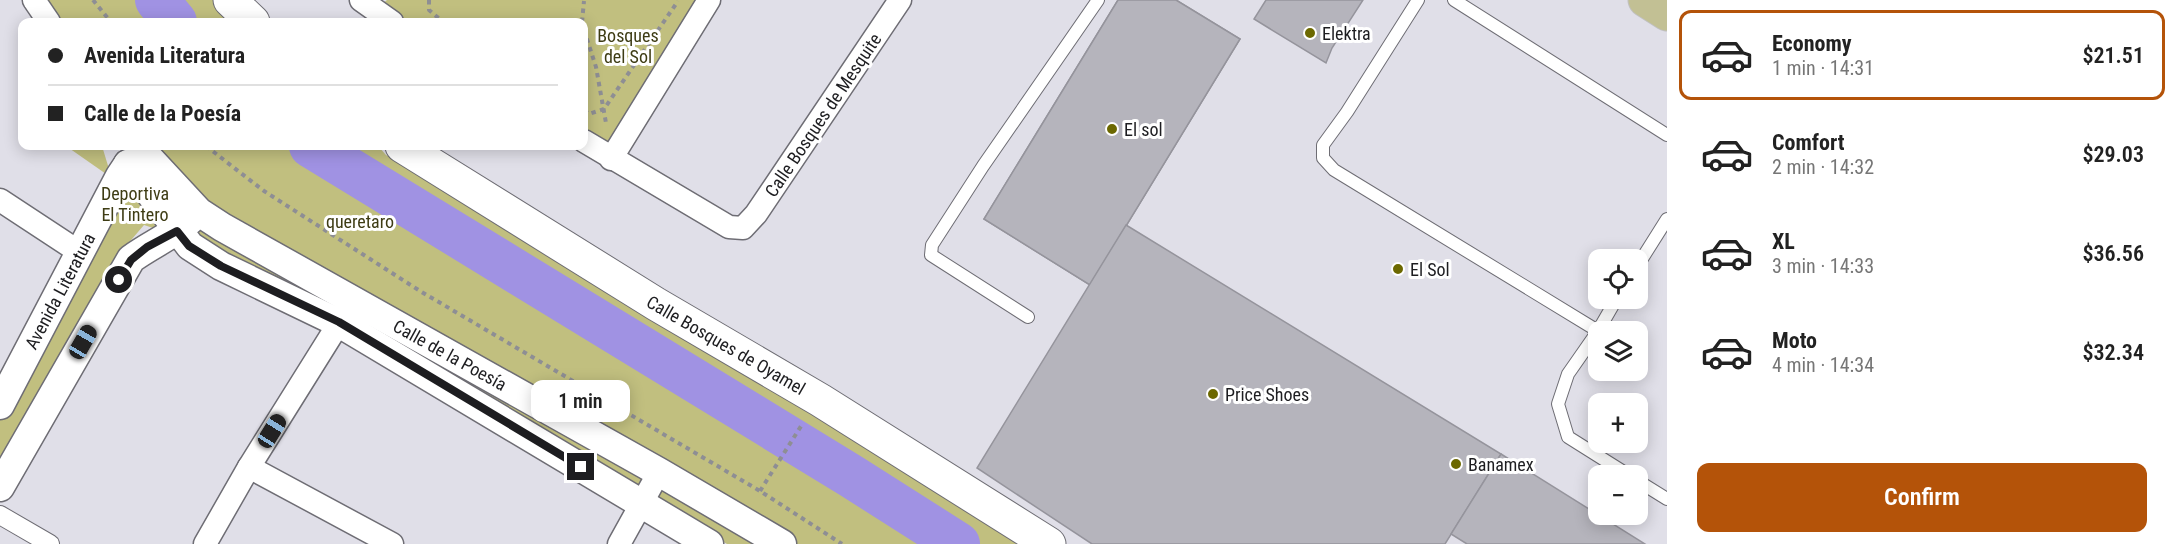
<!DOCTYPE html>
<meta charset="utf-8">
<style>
:root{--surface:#fff;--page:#f6f6f6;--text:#222;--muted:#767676;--line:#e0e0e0;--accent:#b45309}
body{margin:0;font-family:"Roboto Condensed",sans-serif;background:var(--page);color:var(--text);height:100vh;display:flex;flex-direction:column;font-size:22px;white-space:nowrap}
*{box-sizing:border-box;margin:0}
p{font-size:20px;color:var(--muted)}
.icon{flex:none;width:33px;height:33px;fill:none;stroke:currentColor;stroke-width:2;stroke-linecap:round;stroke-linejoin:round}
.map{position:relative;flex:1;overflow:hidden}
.drawer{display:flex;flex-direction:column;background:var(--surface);width:510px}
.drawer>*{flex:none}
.banner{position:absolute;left:18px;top:18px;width:570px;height:132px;border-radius:12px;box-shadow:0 3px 15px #0003;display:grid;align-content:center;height:132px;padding:0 30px;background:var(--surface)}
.fabs{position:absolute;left:1588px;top:249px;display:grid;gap:12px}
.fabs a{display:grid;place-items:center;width:60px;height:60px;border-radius:12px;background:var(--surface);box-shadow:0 3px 15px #0003;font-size:30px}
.end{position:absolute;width:27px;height:27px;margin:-14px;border:8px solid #1d1d20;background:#fff;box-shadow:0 0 0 3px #fff}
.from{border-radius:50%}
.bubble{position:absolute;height:42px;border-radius:12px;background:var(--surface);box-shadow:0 3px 15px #0003;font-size:20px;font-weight:600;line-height:42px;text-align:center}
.car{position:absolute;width:18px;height:36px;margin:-18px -9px;border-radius:8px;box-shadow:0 0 4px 2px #0007;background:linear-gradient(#222 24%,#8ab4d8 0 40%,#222 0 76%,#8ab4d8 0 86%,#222 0)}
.banner b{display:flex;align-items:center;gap:21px;height:57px;font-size:22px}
.banner b+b{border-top:2px solid var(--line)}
.banner i{width:15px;height:15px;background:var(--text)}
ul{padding:10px 0 0;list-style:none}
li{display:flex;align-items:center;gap:18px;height:90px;margin:0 12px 9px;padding:0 18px;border:3px solid transparent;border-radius:12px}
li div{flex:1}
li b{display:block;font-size:22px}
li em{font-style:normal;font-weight:600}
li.selected{border-color:var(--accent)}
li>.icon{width:54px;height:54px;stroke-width:1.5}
.primary-button{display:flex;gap:12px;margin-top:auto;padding:12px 30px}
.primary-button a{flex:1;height:69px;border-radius:12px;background:var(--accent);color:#fff;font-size:24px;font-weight:600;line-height:69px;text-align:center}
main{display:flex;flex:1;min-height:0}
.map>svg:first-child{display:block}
.green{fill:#c1bf7f}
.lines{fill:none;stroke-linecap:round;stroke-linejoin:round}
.river{stroke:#a092e3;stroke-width:44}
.building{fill:#b5b4bc;stroke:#95949c;stroke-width:1.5}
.service-casing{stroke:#6e6d74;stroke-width:14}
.pedestrian-casing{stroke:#6e6d74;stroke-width:20}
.minor-casing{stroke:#6e6d74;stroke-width:25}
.tertiary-casing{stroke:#6e6d74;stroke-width:31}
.secondary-casing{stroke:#6e6d74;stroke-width:35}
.primary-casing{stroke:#c0c0c1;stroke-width:35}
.path{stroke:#8e8e94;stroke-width:4;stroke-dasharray:4.5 4.5;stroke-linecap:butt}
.service{stroke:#fff;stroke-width:12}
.pedestrian{stroke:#fff;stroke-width:18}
.minor{stroke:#fff;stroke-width:22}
.tertiary{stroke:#fff;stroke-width:28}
.secondary{stroke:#fff;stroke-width:33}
.primary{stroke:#c2c094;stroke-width:33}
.route{stroke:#1d1d20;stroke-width:8}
.poi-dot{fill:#6c6800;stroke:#fff;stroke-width:2}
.labels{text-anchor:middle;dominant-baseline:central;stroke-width:6;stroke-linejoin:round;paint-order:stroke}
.poi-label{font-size:18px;fill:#1d1d20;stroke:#fff;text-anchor:start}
.park-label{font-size:18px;fill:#3e3c14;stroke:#fff}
.street-label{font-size:18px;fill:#1d1d20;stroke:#fff}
</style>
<main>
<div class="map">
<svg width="1667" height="544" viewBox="0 0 1667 544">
<rect width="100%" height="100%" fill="#e0dfe8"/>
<g class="green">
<path d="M44 0H248L268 22H61Z"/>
<path d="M387 0H709L611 159 584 141V22H392L374 11Z"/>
<path d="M66 146H102L109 169 765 544H727L355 324 213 248 144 225 120 253 0 472V393L119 183Z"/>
<path d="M151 146H378L386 155 1024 528 1046 544H782L199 212Z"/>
</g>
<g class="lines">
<g class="river">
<path d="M157 0 175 22"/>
<path d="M311 146 851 476 958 544"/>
</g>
</g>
<g class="building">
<path d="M1118 0H1176L1240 39 1090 285 984 219Z"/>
<path d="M1118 0H1176L1240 39 1090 285 984 219Z"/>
<path d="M1266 0H1363L1332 48 1326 63 1254 19Z"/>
<path d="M1126 225 1501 454 1445 544H1092L977 468Z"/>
<path d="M1501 454 1645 544H1467L1451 534Z"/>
</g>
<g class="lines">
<g class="service-casing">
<g id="service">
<path d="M1418 0 1347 112 1323 145V158L1334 170 1598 331"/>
<path d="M1454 0 1667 135"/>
<path d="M1638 265 1667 219"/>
<path d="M1617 298 1598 331 1568 374 1558 404 1568 437 1630 476"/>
<path d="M1028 317 931 255 932 245 983 166 1098 0"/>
<path d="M1638 481 1667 499"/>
</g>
</g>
<g class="pedestrian-casing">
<path id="pedestrian" d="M0 515 50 544"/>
</g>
<g class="minor-casing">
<g id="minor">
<path d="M34 0 49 22"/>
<path d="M361 0 392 22"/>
<path d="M584 141 729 227 743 228 756 214 900 0"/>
<path d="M611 159 709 0"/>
<path d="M0 200 79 252"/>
<path d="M249 467 392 544"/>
<path d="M205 544 249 467 339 323"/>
<path d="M619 544 659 472"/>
</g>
</g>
<g class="tertiary-casing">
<g id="tertiary">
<path d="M128 164 190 246 221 266 339 323 709 544"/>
<path d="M0 405 120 176 128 164 148 157 199 212 222 227 659 472 782 544"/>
<path d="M0 487 131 259C150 245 172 236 190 220"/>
</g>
</g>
<g class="secondary-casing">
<g id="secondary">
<path d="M230 0 253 22"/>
<path d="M402 146 656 304 820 400 1049 544"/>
</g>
</g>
<g class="primary-casing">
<path id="primary" d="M1645 0 1667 14"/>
</g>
<g class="path">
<path d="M93 0 111 22"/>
<path d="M429 0V10L443 22"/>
<path d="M582 22 584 1"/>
<path d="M584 30 596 67 606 123"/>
<path d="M584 110 589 114 604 109 678 1"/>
<path d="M206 146 264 191 420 291 760 491 842 544"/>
<path d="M760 491 803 423"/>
</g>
<use href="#service" class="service"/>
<use href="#pedestrian" class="pedestrian"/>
<use href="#minor" class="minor"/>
<use href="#tertiary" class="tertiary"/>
<use href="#secondary" class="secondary"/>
<use href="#primary" class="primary"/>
</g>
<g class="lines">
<path class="route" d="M119 280 131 260 147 247 177 231 189 246 221 266 339 322 581 467"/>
</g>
<g class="poi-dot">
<circle cx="1310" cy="33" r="6"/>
<circle cx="1112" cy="129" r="6"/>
<circle cx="1398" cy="269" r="6"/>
<circle cx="1213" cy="394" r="6"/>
<circle cx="1456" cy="464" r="6"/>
</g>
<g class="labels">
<g class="poi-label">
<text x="1322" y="33">Elektra</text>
<text x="1124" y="129">El sol</text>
<text x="1410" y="269">El Sol</text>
<text x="1225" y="394">Price Shoes</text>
<text x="1468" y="464">Banamex</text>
</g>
<g class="park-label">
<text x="628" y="35">Bosques<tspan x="628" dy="21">del Sol</tspan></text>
<text x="135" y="193">Deportiva<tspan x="135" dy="21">El Tintero</tspan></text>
<text x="360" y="221">queretaro</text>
</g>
<g class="street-label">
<text transform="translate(823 115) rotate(-56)">Calle Bosques de Mesquite</text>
<text transform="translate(60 291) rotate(-62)">Avenida Literatura</text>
<text transform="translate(726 345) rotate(30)">Calle Bosques de Oyamel</text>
<text transform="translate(450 355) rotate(29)">Calle de la Poesía</text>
</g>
</g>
</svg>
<div class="fabs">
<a><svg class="icon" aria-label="locate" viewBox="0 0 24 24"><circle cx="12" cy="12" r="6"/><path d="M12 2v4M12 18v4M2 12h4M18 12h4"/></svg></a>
<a><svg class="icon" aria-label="layers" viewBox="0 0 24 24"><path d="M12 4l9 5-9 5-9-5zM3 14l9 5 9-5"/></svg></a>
<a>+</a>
<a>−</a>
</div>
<i class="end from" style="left:119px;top:280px"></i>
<i class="end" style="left:581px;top:467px"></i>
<div class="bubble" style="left:531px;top:380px;width:99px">1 min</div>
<i class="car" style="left:83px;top:342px;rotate:30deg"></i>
<i class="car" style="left:272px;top:431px;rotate:32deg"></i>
<div class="banner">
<b><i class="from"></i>Avenida Literatura</b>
<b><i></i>Calle de la Poesía</b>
</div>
</div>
<section class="drawer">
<ul>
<li class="selected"><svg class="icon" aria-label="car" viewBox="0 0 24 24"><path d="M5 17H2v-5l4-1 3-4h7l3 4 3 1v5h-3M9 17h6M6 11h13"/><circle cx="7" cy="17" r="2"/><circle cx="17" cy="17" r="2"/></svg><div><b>Economy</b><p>1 min · 14:31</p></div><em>$21.51</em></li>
<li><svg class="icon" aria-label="car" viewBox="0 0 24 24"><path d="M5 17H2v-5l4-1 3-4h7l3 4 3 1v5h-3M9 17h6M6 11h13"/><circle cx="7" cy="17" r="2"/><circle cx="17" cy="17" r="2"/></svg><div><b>Comfort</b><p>2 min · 14:32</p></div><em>$29.03</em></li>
<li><svg class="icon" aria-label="car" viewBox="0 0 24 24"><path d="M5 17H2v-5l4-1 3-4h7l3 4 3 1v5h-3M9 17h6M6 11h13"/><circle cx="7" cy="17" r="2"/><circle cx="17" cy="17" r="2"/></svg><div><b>XL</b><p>3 min · 14:33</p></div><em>$36.56</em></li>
<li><svg class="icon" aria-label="car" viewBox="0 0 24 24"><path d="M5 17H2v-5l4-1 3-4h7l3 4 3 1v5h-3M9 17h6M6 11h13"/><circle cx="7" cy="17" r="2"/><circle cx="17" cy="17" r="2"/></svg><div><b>Moto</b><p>4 min · 14:34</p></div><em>$32.34</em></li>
</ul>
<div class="primary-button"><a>Confirm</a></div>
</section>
</main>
